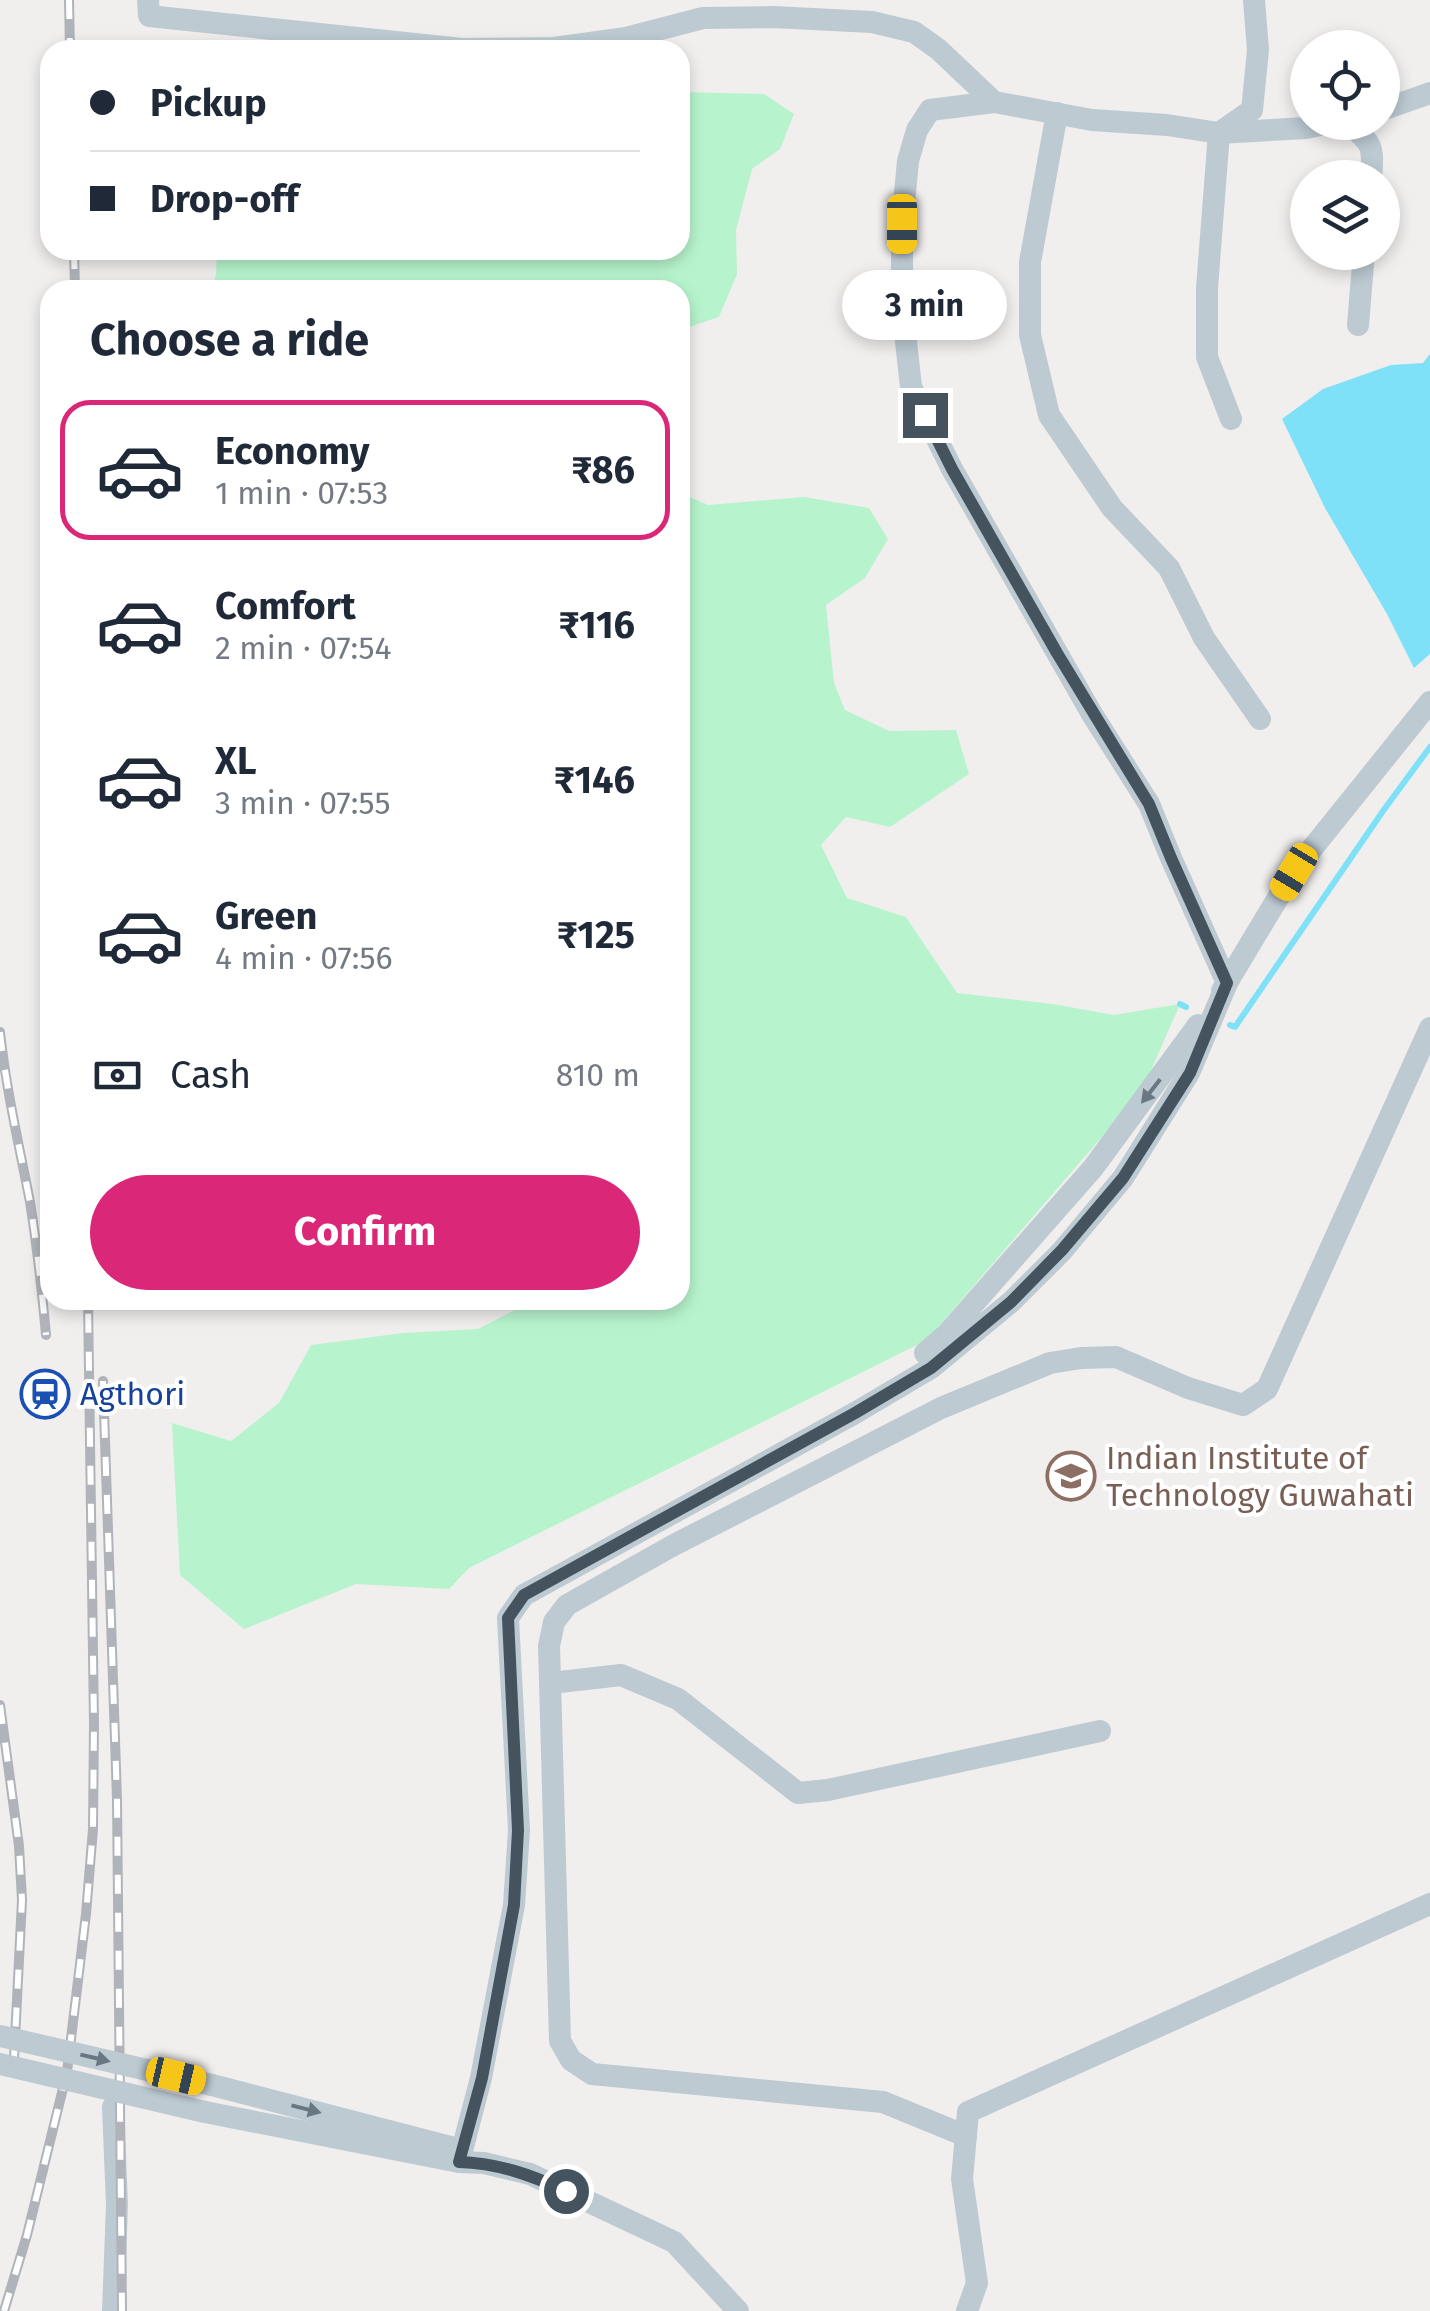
<!DOCTYPE html>
<meta charset="utf-8">
<style>
:root{--surface:#fff;--page:#f2f2f3;--text:#1f2937;--muted:#747a83;--line:#e0e1e3;--accent:#db2777}
body{margin:0;font-family:"Fira Sans",sans-serif;background:var(--page);color:var(--text);height:100vh;display:flex;flex-direction:column;font-size:38px;white-space:nowrap}
*{box-sizing:border-box;margin:0}
p{font-size:32px;color:var(--muted)}
.icon{flex:none;width:55px;height:55px;fill:none;stroke:currentColor;stroke-width:2;stroke-linecap:round;stroke-linejoin:round}
.map{position:relative;flex:1;overflow:hidden}
.panel{position:absolute;left:40px;top:280px;width:650px;height:1030px;display:flex;flex-direction:column;background:var(--surface);border-radius:30px;box-shadow:0 5px 15px #0003}
.panel>*{flex:none}
.hud{position:absolute;left:40px;top:40px;width:650px;height:220px;border-radius:30px;box-shadow:0 5px 15px #0003;display:grid;align-content:center;height:220px;padding:0 50px;background:var(--surface)}
.controls{position:absolute;left:1290px;top:30px;display:grid;gap:20px}
.controls a{display:grid;place-items:center;width:110px;height:110px;border-radius:50%;background:var(--surface);box-shadow:0 5px 15px #0003;font-size:50px}
.end{position:absolute;width:45px;height:45px;margin:-22px;border:12px solid #44535e;background:#fff;box-shadow:0 0 0 5px #fff}
.from{border-radius:50%}
.bubble{position:absolute;height:70px;border-radius:35px;background:var(--surface);box-shadow:0 5px 15px #0003;font-size:32px;font-weight:700;line-height:70px;text-align:center}
.car{position:absolute;width:30px;height:60px;margin:-30px -15px;border-radius:12px;box-shadow:0 0 8px 2px #0007;background:linear-gradient(#f5c518 24%,#345 0 40%,#f5c518 0 76%,#345 0 86%,#f5c518 0)}
.hud b{display:flex;align-items:center;gap:35px;height:95px;font-size:38px}
.hud b+b{border-top:2px solid var(--line)}
.hud i{width:25px;height:25px;background:var(--text)}
ul{padding:0;list-style:none}
li{display:flex;align-items:center;gap:30px;height:140px;margin:0 20px 15px;padding:0 30px;border:5px solid transparent;border-radius:30px}
li div{flex:1}
li b{display:block;font-size:38px}
li em{font-style:normal;font-weight:700}
li.on{border-color:var(--accent)}
li>.icon{width:90px;height:90px;stroke-width:1.5}
h2{padding:0 50px;font-size:45px;line-height:120px}
.pay{display:flex;align-items:center;gap:25px;height:110px;padding:0 50px;font-size:38px}
.pay p{margin-inline-start:auto}
.action{display:flex;gap:20px;margin-top:auto;padding:20px 50px}
.action a{flex:1;height:115px;border-radius:60px;background:var(--accent);color:#fff;font-size:40px;font-weight:700;line-height:115px;text-align:center}
.map>svg:first-child{display:block}
.green{fill:#b7f4cd}
.water{fill:#7fe1f7}
.lines{fill:none;stroke-linecap:round;stroke-linejoin:round}
.stream{stroke:#7fe1f7;stroke-width:6}
.path{stroke:#6bd79e;stroke-width:4;stroke-dasharray:8 5;stroke-linecap:butt}
.minor{stroke:#bdcad2;stroke-width:22}
.rail-casing{stroke:#b0b4ba;stroke-width:10}
.rail{stroke:#fff;stroke-width:6;stroke-dasharray:19;stroke-linecap:butt}
.minor-bridge{stroke:#bdcad2;stroke-width:22}
.oneway{fill:#687781}
.route{stroke:#44535e;stroke-width:12}
.labels{text-anchor:middle;dominant-baseline:central;stroke-width:8;stroke-linejoin:round;paint-order:stroke}
.transit-label{font-size:32px;fill:#164399;stroke:#fff;text-anchor:start}
.education-label{font-size:32px;fill:#785e54;stroke:#fff;text-anchor:start}
</style>
<div class="map">
<svg width="1430" height="2311" viewBox="0 0 1430 2311">
<rect width="100%" height="100%" fill="#f1eeee"/>
<g class="green">
<path d="M680 92 764 94 794 114 780 149 752 169 736 230 737 274 719 317 689 327 683 356 680 357V290H212L216 274 217 250H680Z"/>
<path d="M686 474 681 493 708 505 804 497 869 508 888 539 865 578 826 605 834 683 845 710 889 731 956 730 969 774 890 827 846 817 821 845 847 898 906 917 957 993 1053 1004 1114 1015 1180 1004 1143 1089 927 1340 469 1568 449 1589 356 1584 244 1629 180 1575 172 1423 231 1441 279 1403 311 1345 403 1333 478 1329 534 1300H680V476Z"/>
</g>
<path class="water" d="M1430 354V654L1414 668 1387 614 1325 508 1282 419 1323 389 1391 365 1423 363Z"/>
<g class="lines">
<g class="stream">
<path d="M1180 1004 1186 1007"/>
<path d="M1230 1025 1235 1027 1383 811 1430 747"/>
</g>
<path class="path" d="M48 1037H50"/>
<g class="minor">
<path d="M148 0 149 16 462 49 554 48 626 38 703 18 773 17 872 22 914 32 938 49 994 102"/>
<path d="M1382 110 1430 93"/>
<path d="M1057 113 1030 262V335L1049 415 1112 508 1169 568 1204 638 1260 719"/>
<path d="M1347 122C1372 144 1374 144 1371 178"/>
<path d="M1358 325 1364 252"/>
<path d="M1231 419 1207 357V288L1219 133 1306 128 1335 122"/>
<path d="M1222 991 1294 871 1430 702"/>
<path d="M925 1353 947 1334 1093 1168 1198 1025"/>
<path d="M551 1683 621 1675 678 1699 798 1793 828 1790 1100 1731"/>
<path d="M212 2085 454 2148"/>
<path d="M205 2112 459 2162 484 2163 530 2174 674 2242 738 2311"/>
<path d="M966 2136 883 2102 592 2074 571 2060 560 2041 549 1646 554 1622 567 1605 672 1546 941 1408 1050 1363 1081 1358 1116 1357 1188 1388 1243 1405 1267 1389 1430 1028"/>
<path d="M459 2162 481 2078 514 1905 519 1830 508 1618 524 1595 855 1413 931 1368 1011 1302 1062 1251 1123 1178 1189 1073 1227 983 1171 858 1149 804 1092 714 952 469 911 387 902 305V224L908 161 917 130 930 110 994 102 1092 120 1167 125 1219 133 1252 110 1258 50 1254 0"/>
<path d="M113 2311 117 2205 113 2107"/>
<path d="M967 2311 977 2283 962 2179 968 2112 1430 1904"/>
</g>
<g class="rail-casing">
<g id="rail">
<path d="M69 0 70 50"/>
<path d="M74 250 75 290"/>
<path d="M0 1032C6 1089 19 1145 30 1202 37 1246 42 1291 46 1335"/>
<path d="M103 1381 117 1799 122 2311"/>
<path d="M0 1705 19 1846 22 1900 14 2059"/>
<path d="M4 2311 27 2235 67 2072 86 1914 93 1829 94 1724 88 1300"/>
</g>
</g>
<use href="#rail" class="rail"/>
<g class="minor-bridge">
<path d="M0 2036 212 2085"/>
<path d="M0 2064 205 2112"/>
</g>
</g>
<defs><path id="oneway-solid" d="M-6-.8H1V-3.2L6.5 0L1 3.2V.8H-6Z" transform="scale(2.5)"/></defs>
<g class="oneway">
<use href="#oneway-solid" transform="translate(1151 1091) rotate(128)"/>
<use href="#oneway-solid" transform="translate(95 2058) rotate(13)"/>
<use href="#oneway-solid" transform="translate(306 2109) rotate(14)"/>
</g>
<g class="lines">
<path class="route" d="M566 2191C531 2175 498 2163 459 2162L482 2078 514 1905 518 1830 508 1618 524 1595 855 1413 931 1368 1011 1302 1062 1250 1123 1178 1190 1073 1227 983 1171 858 1149 804 1057 653 952 469 925 415"/>
</g>
<defs>
<g id="station-ring" transform="scale(2.5)"><circle r="9.5" fill="#fff" stroke="#1a4fb4" stroke-width="1.5"/><path d="M-3-6H3Q5-6 5-4V2Q5 4 3 4L4.5 6H3L1.5 4h-3L-3 6H-4.5L-3 4Q-5 4-5 2V-4Q-5-6-3-6ZM-3.5-4v3h7v-3ZM-3.5 1v1.5H-2V1ZM2 1v1.5H3.5V1Z" fill="#1a4fb4"/></g>
<g id="university-ring" transform="scale(2.5)"><circle r="9.5" fill="#fff" stroke="#8d6e63" stroke-width="1.5"/><path d="M0-5L7-2L0 1L-7-2ZM-4 1L0 2.5L4 1V4Q0 6-4 4Z" fill="#8d6e63"/></g>
</defs>
<g fill-rule="evenodd">
<use href="#station-ring" x="45" y="1394"/>
<use href="#university-ring" x="1071" y="1476"/>
</g>
<g class="labels">
<g class="transit-label">
<text x="80" y="1394">Agthori</text>
</g>
<g class="education-label">
<text x="1106" y="1458">Indian Institute of<tspan x="1106" dy="37">Technology Guwahati</tspan></text>
</g>
</g>
</svg>
<div class="controls">
<a><svg class="icon" aria-label="locate" viewBox="0 0 24 24"><circle cx="12" cy="12" r="6"/><path d="M12 2v4M12 18v4M2 12h4M18 12h4"/></svg></a>
<a><svg class="icon" aria-label="layers" viewBox="0 0 24 24"><path d="M12 4l9 5-9 5-9-5zM3 14l9 5 9-5"/></svg></a>
</div>
<i class="end from" style="left:566px;top:2191px"></i>
<i class="end" style="left:925px;top:415px"></i>
<div class="bubble" style="left:842px;top:270px;width:165px">3 min</div>
<i class="car" style="left:902px;top:224px;rotate:180deg"></i>
<i class="car" style="left:1294px;top:872px;rotate:211deg"></i>
<i class="car" style="left:176px;top:2076px;rotate:103deg"></i>
<div class="hud">
<b><i class="from"></i>Pickup</b>
<b><i></i>Drop-off</b>
</div>
<section class="panel">
<h2>Choose a ride</h2>
<ul>
<li class="on"><svg class="icon" aria-label="car" viewBox="0 0 24 24"><path d="M5 17H2v-5l4-1 3-4h7l3 4 3 1v5h-3M9 17h6M6 11h13"/><circle cx="7" cy="17" r="2"/><circle cx="17" cy="17" r="2"/></svg><div><b>Economy</b><p>1 min · 07:53</p></div><em>₹86</em></li>
<li><svg class="icon" aria-label="car" viewBox="0 0 24 24"><path d="M5 17H2v-5l4-1 3-4h7l3 4 3 1v5h-3M9 17h6M6 11h13"/><circle cx="7" cy="17" r="2"/><circle cx="17" cy="17" r="2"/></svg><div><b>Comfort</b><p>2 min · 07:54</p></div><em>₹116</em></li>
<li><svg class="icon" aria-label="car" viewBox="0 0 24 24"><path d="M5 17H2v-5l4-1 3-4h7l3 4 3 1v5h-3M9 17h6M6 11h13"/><circle cx="7" cy="17" r="2"/><circle cx="17" cy="17" r="2"/></svg><div><b>XL</b><p>3 min · 07:55</p></div><em>₹146</em></li>
<li><svg class="icon" aria-label="car" viewBox="0 0 24 24"><path d="M5 17H2v-5l4-1 3-4h7l3 4 3 1v5h-3M9 17h6M6 11h13"/><circle cx="7" cy="17" r="2"/><circle cx="17" cy="17" r="2"/></svg><div><b>Green</b><p>4 min · 07:56</p></div><em>₹125</em></li>
</ul>
<div class="pay"><svg class="icon" aria-label="cash" viewBox="0 0 24 24"><path d="M3 7h18v10H3z"/><circle cx="12" cy="12" r="2"/></svg>Cash<p>810 m</p></div>
<div class="action"><a>Confirm</a></div>
</section>
</div>
